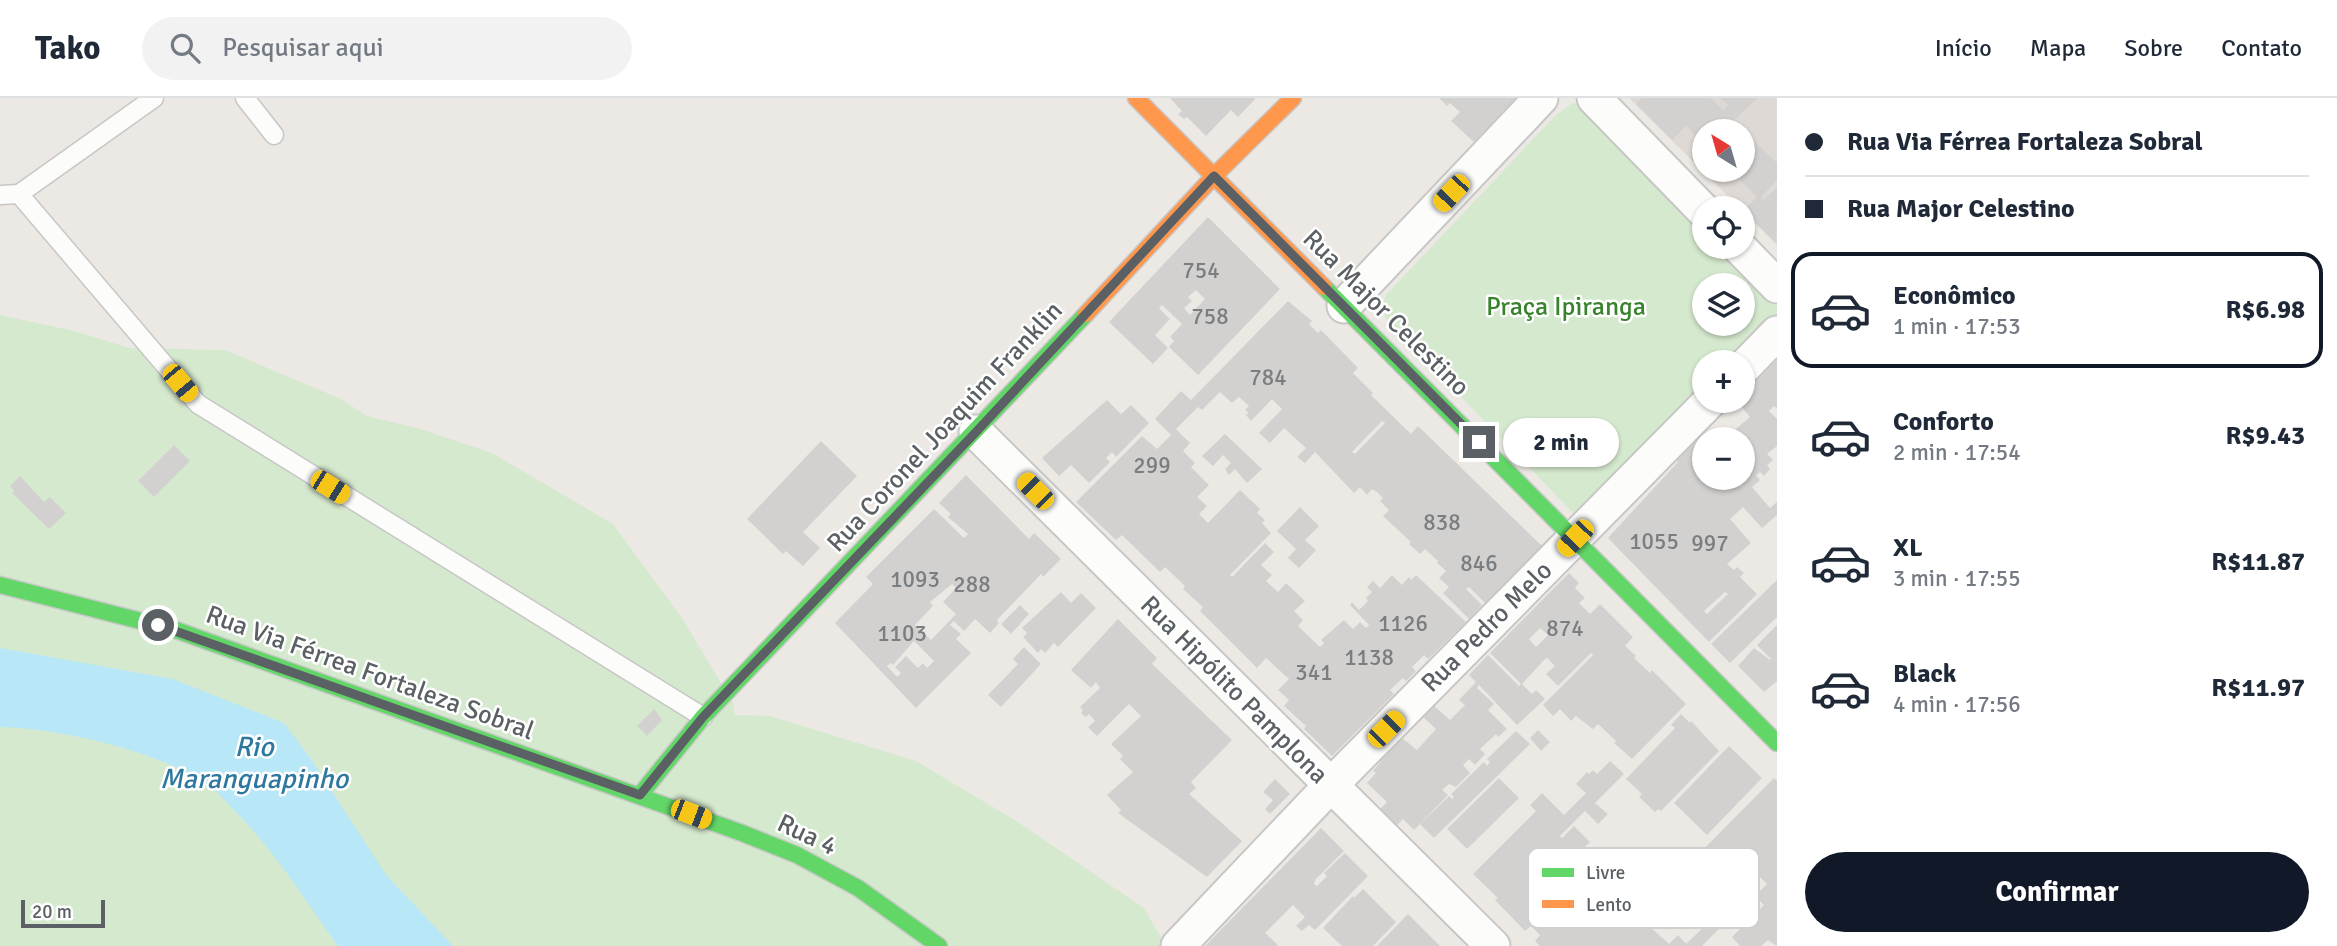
<!DOCTYPE html>
<html lang="pt">
<meta charset="utf-8">
<style>
:root{--surface:#fff;--page:#f2f2f3;--text:#1f2937;--muted:#747a83;--line:#e0e1e3;--accent:#111827}
body{margin:0;font-family:Signika,sans-serif;background:var(--page);color:var(--text);height:100vh;display:flex;flex-direction:column;font-size:26px;white-space:nowrap}
*{box-sizing:border-box;margin:0}
p{font-size:23px;color:var(--muted)}
.icon{flex:none;width:38px;height:38px;fill:none;stroke:currentColor;stroke-width:2;stroke-linecap:round;stroke-linejoin:round}
.map{position:relative;flex:1;overflow:hidden}
.sheet{display:flex;flex-direction:column;background:var(--surface);width:560px}
.sheet>*{flex:none}
.banner{display:grid;align-content:center;height:154px;padding:0 28px;background:var(--surface)}
.needle{width:46px;rotate:323deg}
.controls{position:absolute;left:1692px;top:21px;display:grid;gap:14px}
.controls a{display:grid;place-items:center;width:63px;height:63px;border-radius:50%;background:var(--surface);box-shadow:0 2px 5px #0004;font-size:35px}
.scale{position:absolute;left:21px;bottom:18px;width:84px;box-sizing:border-box;padding-left:7px;border:4px solid #5a6064;border-top:0;font-size:19px;line-height:24px;white-space:nowrap;color:#5a6064;-webkit-text-stroke:5px #fff;paint-order:stroke}
.end{position:absolute;width:32px;height:32px;margin:-16px;border:9px solid #5a6064;background:#fff;box-shadow:0 0 0 4px #fff}
.from{border-radius:50%}
.bubble{position:absolute;height:49px;border-radius:24px;background:var(--surface);box-shadow:0 2px 5px #0004;font-size:23px;font-weight:800;line-height:49px;text-align:center}
.car{position:absolute;width:21px;height:42px;margin:-21px -10px;border-radius:9px;box-shadow:0 0 5px 2px #0007;background:linear-gradient(#f5c518 24%,#345 0 40%,#f5c518 0 76%,#345 0 86%,#f5c518 0)}
.banner b{display:flex;align-items:center;gap:24px;height:66px;font-size:26px}
.banner b+b{border-top:2px solid var(--line)}
.banner i{width:18px;height:18px;background:var(--text)}
ul{padding:0;list-style:none}
li{display:flex;align-items:center;gap:21px;height:116px;margin:0 14px 10px;padding:0 14px;border:4px solid transparent;border-radius:21px}
li div{flex:1}
li b{display:block;font-size:26px}
li em{font-style:normal;font-weight:800}
li.current{border-color:var(--accent)}
li>.icon{width:63px;height:63px;stroke-width:1.5}
.action{display:flex;gap:14px;margin-top:auto;padding:14px 28px}
.action a{flex:1;height:80px;border-radius:42px;background:var(--accent);color:#fff;font-size:28px;font-weight:800;line-height:80px;text-align:center}
header{display:flex;align-items:center;gap:42px;box-sizing:border-box;height:98px;padding:0 35px;background:var(--surface);border-bottom:2px solid var(--line)}
header strong{font-size:33px}
nav{display:flex;gap:38px;margin-inline-start:auto;font-size:24px}
.search{width:490px;height:63px;background:var(--page);display:flex;align-items:center;gap:18px;box-sizing:border-box;padding:0 24px;border-radius:38px;color:var(--muted);font-size:26px}
main{display:flex;flex:1;min-height:0}
.map>svg:first-child{display:block}
.education{fill:#ded9d4;fill-rule:evenodd}
.green{fill:#d5e9ce;fill-rule:evenodd}
.water{fill:#b8e7f7}
.building{fill:#d3d1cf;fill-rule:evenodd}
.lines{fill:none;stroke-linecap:round;stroke-linejoin:round}
.lane-casing{stroke:#c7c7c6;stroke-width:21}
.street-casing{stroke:#c7c7c6;stroke-width:37}
.fast-casing{stroke:#c8c8c7;stroke-width:19}
.slow-casing{stroke:#c8c8c7;stroke-width:19}
.lane{stroke:#fcfcfb;stroke-width:18}
.street{stroke:#fcfcfb;stroke-width:33}
.fast{stroke:#63d668;stroke-width:16}
.slow{stroke:#ff974d;stroke-width:16}
.route{stroke:#5a6064;stroke-width:9}
.labels{text-anchor:middle;dominant-baseline:central;stroke-width:5;stroke-linejoin:round;paint-order:stroke}
.number-label{font-size:23px;fill:#7a7e80}
.park-label{font-size:26px;fill:#36832b;stroke:#fff}
.street-label{font-size:26px;fill:#5a6064;stroke:#fff}
.water-label{font-size:28px;font-style:italic;fill:#2e78a0;stroke:#fff}
.key{fill:#fff;stroke:#cecfd0;stroke-width:2}
.key-label{font-size:19px;fill:#5a6064}
</style>
<header>
<strong>Tako</strong>
<div class="search"><svg class="icon" aria-label="search" viewBox="0 0 24 24"><circle cx="10" cy="10" r="6"/><path d="M15 15l6 6"/></svg>Pesquisar aqui</div>
<nav><a>Início</a><a>Mapa</a><a>Sobre</a><a>Contato</a></nav>
</header>
<main>
<div class="map">
<svg width="1777" height="848" viewBox="0 0 1777 848">
<rect width="100%" height="100%" fill="#ece9e5"/>
<path class="education" d="M1629 0H1777V147L1743 113V110H1740ZM1704 33H1743V72H1704Z"/>
<g class="green">
<path d="M1572 5 1586 7 1704 130V149H1722L1777 205V225L1739 264H1704V299L1575 417 1385 220 1383 209 1385 198 1555 18ZM1704 187H1743V226H1704Z"/>
<path d="M0 217 74 233 130 250 225 252 341 301 367 318 421 331 492 355 613 426 682 520 733 605 735 617 770 618 916 663 1018 724 1144 810 1166 848H0Z"/>
</g>
<path class="water" d="M0 550 173 581 284 625 313 664 386 777 453 848H338C304 801 273 750 231 709 225 703 219 695 212 690 164 654 60 630 0 629Z"/>
<g class="building">
<path d="M1170 0H1256L1238 19 1231 12 1206 38 1187 19 1184 21 1178 16 1182 13Z"/>
<path d="M1439 0H1516L1474 44 1451 23 1460 14 1450 5 1447 8Z"/>
<path d="M1642 0H1710L1723 12 1728 7 1720 0H1758L1733 23 1777 65V82L1761 99 1764 102 1777 89 1776 145 1743 113 1757 99 1730 72H1743V33H1704V46L1686 28 1672 42 1636 6Z"/>
<path d="M1208 119 1280 191 1198 277 1169 249 1174 243 1170 239 1182 226 1162 207 1159 210 1170 221 1155 237 1168 250 1153 266 1109 224ZM1196 192 1205 201 1190 217 1184 210 1192 203 1188 199Z"/>
<path d="M1288 203 1312 223 1309 226 1318 235 1321 232 1358 270 1353 275 1373 295 1371 297 1411 336 1418 328 1542 448 1485 505 1469 489 1466 491 1482 507 1469 521 1443 495 1449 489 1439 480 1446 473 1437 465 1438 463 1425 451 1420 456 1409 446 1411 444 1383 418 1389 412 1380 403 1383 400 1377 394 1372 391 1367 397 1360 389 1354 395 1315 354 1305 365 1297 359 1306 350 1284 330 1270 345 1259 335 1282 311 1272 301 1251 323 1246 317 1249 315 1245 312 1249 308 1239 299 1232 305 1220 294 1202 312 1198 309 1176 331 1190 345 1183 353 1195 365 1191 369 1209 387 1197 399 1207 408 1199 416 1208 425 1240 392 1260 411 1257 415 1265 422 1262 425 1271 435 1230 477 1232 479 1265 445 1274 454 1261 467 1272 477 1266 483 1278 494 1286 485 1305 503 1294 513 1303 522 1298 528 1320 549 1324 545 1321 542 1344 522 1353 531 1360 524 1366 530 1369 527 1350 507 1352 504 1359 512 1368 503 1366 500 1372 494 1367 489 1373 483 1380 490 1392 477 1402 487 1409 479 1411 482 1416 477 1466 524 1428 561 1424 557 1412 569 1416 573 1406 583 1403 580 1390 592 1394 596 1332 658 1304 631 1306 628 1284 608 1289 602 1278 592 1289 581 1266 560 1257 570 1200 513 1203 509 1183 491 1185 488 1165 469 1160 474 1122 437 1116 442 1076 404 1142 338 1157 351 1171 337 1155 321 1181 293 1191 302ZM1382 323 1385 325 1355 356 1352 354Z"/>
<path d="M1777 262V310L1774 308 1769 313 1777 321V348L1767 356 1773 362 1767 367 1770 371 1764 378 1760 374 1756 377 1760 382 1752 389 1770 410 1777 404V417L1762 430 1743 409 1730 421 1751 445 1727 466 1734 472 1737 469 1744 475 1740 479 1757 496 1709 544 1608 440 1678 364 1676 362 1705 336 1709 341H1704V380H1743V341H1724L1750 319 1737 303H1743V295ZM1725 494 1728 496 1707 516 1704 513Z"/>
<path d="M1107 302 1121 316 1131 307 1149 325 1116 359 1112 354 1106 360 1110 364 1089 385 1071 367 1059 378 1042 360Z"/>
<path d="M1225 336 1262 371 1247 385 1235 371 1229 377 1225 371 1231 365 1223 357 1213 368 1202 358Z"/>
<path d="M821 343 857 378 803 434 820 450 803 468 786 453 783 456 747 421Z"/>
<path d="M174 347 190 363 154 399 138 383Z"/>
<path d="M966 377 1029 441 1034 435 1061 461 1043 479 1041 476 997 522 999 525 990 535 975 521 964 533 954 523 950 527 961 536 956 541 971 555 916 610 835 525 873 486 866 479 934 411 964 440 968 436 948 419 951 416 939 405ZM952 486 956 490 943 504 956 516 931 542 915 527 933 508 930 504ZM914 543 934 563 927 570 923 565 918 570 906 558 895 569 901 575 897 579 887 568 891 565 893 567Z"/>
<path d="M20 378 44 404 50 399 66 415 49 431 12 395 14 393 10 388Z"/>
<path d="M1300 409 1319 428 1305 442 1316 452 1299 470 1288 460 1296 451 1277 433Z"/>
<path d="M1569 475 1579 485 1575 490 1585 500 1579 505 1590 516 1600 506 1633 539 1625 548 1636 558 1634 560 1650 575 1652 572 1686 606 1632 661 1614 645 1616 643 1598 626 1593 631 1576 618 1571 623 1560 611 1553 618 1543 607 1593 557 1591 555 1558 588 1546 576 1555 568 1547 560 1544 562 1522 586 1532 596 1536 592 1545 601 1517 627 1479 587 1477 590 1494 606 1488 612 1507 631 1498 639 1496 636 1480 651 1485 656 1475 667 1469 661 1463 667 1470 675 1456 689 1449 686 1442 692 1448 697 1414 732 1403 721 1397 727 1380 711 1387 704 1367 685 1376 675 1373 673 1401 639 1417 652 1436 631 1423 619 1433 607 1450 622 1465 607 1459 602 1476 584 1469 577 1488 557 1519 588 1521 586 1490 555ZM1540 530 1548 537 1536 549 1529 541Z"/>
<path d="M1777 482V519L1730 565 1711 546Z"/>
<path d="M1061 494 1071 505 1081 495 1096 510 1058 549 1054 545 1045 555 1041 551 1038 555 1023 539 1027 535 1022 530Z"/>
<path d="M1020 507 1029 516 1011 536 1001 526Z"/>
<path d="M1118 521 1157 560 1152 566 1232 642 1191 684 1196 690 1189 696 1242 743 1207 779 1118 715 1121 712 1107 697 1133 674 1120 661 1123 658 1111 646 1141 618 1129 606 1097 638 1088 629 1095 623 1089 616 1086 619 1081 615 1083 612 1080 609 1100 590 1096 584 1091 590 1071 572Z"/>
<path d="M1777 527V583L1764 594 1738 568 1754 550 1770 562 1771 561 1757 547Z"/>
<path d="M1024 549 1041 566 1001 609 988 597 1018 566 1013 561Z"/>
<path d="M654 611 662 622 647 638 637 628Z"/>
<path d="M1681 616 1690 625 1691 623 1719 653 1661 713 1659 711 1655 714 1639 699 1642 696 1626 681 1675 630 1671 627Z"/>
<path d="M1538 632 1550 644 1541 653 1530 640Z"/>
<path d="M1516 633 1530 646 1434 740 1420 726 1449 698 1452 701 1454 699 1451 696 1484 664 1487 668 1490 664 1487 661Z"/>
<path d="M1729 648 1762 680 1707 737 1674 705Z"/>
<path d="M1610 663 1624 676 1595 705 1608 716 1598 726 1585 713 1560 738 1562 740 1574 728 1590 744 1546 788 1548 790 1584 753 1603 772 1593 785 1632 823 1634 821 1640 827 1647 819 1651 824 1648 827 1669 846 1678 837 1686 846 1712 821 1721 829 1702 848H1540L1535 843 1540 837 1531 828 1525 833 1495 802 1498 800 1473 776 1536 713 1530 707 1542 695 1564 717 1586 695 1576 686 1587 674 1589 676 1593 672 1597 676Z"/>
<path d="M1499 680 1519 700 1467 751 1447 731Z"/>
<path d="M1774 680 1777 683V848L1768 842 1761 848H1740L1732 839 1764 807 1755 798 1767 786 1753 772 1728 797 1718 787 1748 758 1740 750 1692 798 1694 800 1673 821 1664 811 1684 791 1674 781Z"/>
<path d="M1275 681 1290 696 1270 716 1265 711 1273 702 1263 694Z"/>
<path d="M1321 730 1344 753 1315 782 1314 786 1317 788 1327 778 1324 775 1345 755 1368 778 1315 832 1309 827 1302 833 1296 828 1305 819 1293 807 1265 835 1278 847 1276 848H1205Z"/>
<path d="M1363 791 1396 824 1373 848H1342L1323 830 1353 798 1354 800Z"/>
<path d="M1408 816 1440 848H1377Z"/>
</g>
<g class="lines">
<g class="lane-casing">
<g id="lane">
<path d="M245 0 274 37"/>
<path d="M19 96 154 0"/>
<path d="M0 97 19 96 198 306 703 619"/>
</g>
</g>
<g class="street-casing">
<g id="street">
<path d="M1594 0 1704 113"/>
<path d="M1739 149 1777 188"/>
<path d="M1344 208 1541 0"/>
<path d="M1743 270 1777 235"/>
<path d="M976 334 1493 848"/>
<path d="M1178 848 1330 688 1710 303"/>
</g>
</g>
<g class="fast-casing">
<g id="fast">
<path d="M1324 189 1777 645"/>
<path d="M0 487 176 532 742 735 797 757 858 790 939 848"/>
<path d="M640 697 703 619 1086 216"/>
</g>
</g>
<g class="slow-casing">
<g id="slow">
<path d="M1136 0 1324 189"/>
<path d="M1086 216 1214 78 1293 0"/>
</g>
</g>
<use href="#lane" class="lane"/>
<use href="#street" class="street"/>
<use href="#fast" class="fast"/>
<use href="#slow" class="slow"/>
</g>
<g class="lines">
<path class="route" d="M158 527 640 697 703 619 976 334 1214 78 1479 344"/>
</g>
<g class="labels">
<g class="number-label">
<text x="1201" y="172">754</text>
<text x="1210" y="218">758</text>
<text x="1268" y="279">784</text>
<text x="1152" y="367">299</text>
<text x="1442" y="424">838</text>
<text x="1654" y="443">1055</text>
<text x="1710" y="445">997</text>
<text x="1479" y="465">846</text>
<text x="915" y="481">1093</text>
<text x="972" y="486">288</text>
<text x="1403" y="525">1126</text>
<text x="1565" y="530">874</text>
<text x="902" y="535">1103</text>
<text x="1369" y="559">1138</text>
<text x="1314" y="574">341</text>
</g>
<g class="park-label">
<text x="1566" y="209">Praça Ipiranga</text>
</g>
<g class="street-label">
<text transform="translate(1386 215) rotate(45)">Rua Major Celestino</text>
<text transform="translate(945 329) rotate(-47)">Rua Coronel Joaquim Franklin</text>
<text transform="translate(1487 529) rotate(-45)">Rua Pedro Melo</text>
<text transform="translate(370 575) rotate(20)">Rua Via Férrea Fortaleza Sobral</text>
<text transform="translate(1234 592) rotate(45)">Rua Hipólito Pamplona</text>
<text transform="translate(807 737) rotate(25)">Rua 4</text>
</g>
<g class="water-label">
<text x="254" y="649">Rio<tspan x="254" dy="32">Maranguapinho</tspan></text>
</g>
</g>
<rect x="1528" y="750" width="231" height="80" rx="10" class="key"/>
<rect x="1542" y="770" width="32" height="9" fill="#63d668"/>
<rect x="1542" y="802" width="32" height="8" fill="#ff974d"/>
<g class="key-label">
<text x="1586" y="781">Livre</text>
<text x="1586" y="813">Lento</text>
</g>
</svg>
<div class="controls">
<a><svg class="needle" viewBox="-14 -14 28 28"><path d="M0-13l5 13h-10z" fill="#e53935"/><path d="M0 13l5-13h-10z" fill="#747a83"/></svg></a>
<a><svg class="icon" aria-label="locate" viewBox="0 0 24 24"><circle cx="12" cy="12" r="6"/><path d="M12 2v4M12 18v4M2 12h4M18 12h4"/></svg></a>
<a><svg class="icon" aria-label="layers" viewBox="0 0 24 24"><path d="M12 4l9 5-9 5-9-5zM3 14l9 5 9-5"/></svg></a>
<a>+</a>
<a>−</a>
</div>
<div class="scale">20 m</div>
<i class="end from" style="left:158px;top:527px"></i>
<i class="end" style="left:1479px;top:344px"></i>
<div class="bubble" style="left:1503px;top:320px;width:116px">2 min</div>
<i class="car" style="left:1451px;top:95px;rotate:223deg"></i>
<i class="car" style="left:180px;top:285px;rotate:140deg"></i>
<i class="car" style="left:330px;top:389px;rotate:122deg"></i>
<i class="car" style="left:1035px;top:393px;rotate:315deg"></i>
<i class="car" style="left:1575px;top:440px;rotate:224deg"></i>
<i class="car" style="left:1386px;top:631px;rotate:45deg"></i>
<i class="car" style="left:691px;top:716px;rotate:111deg"></i>
</div>
<section class="sheet">
<div class="banner">
<b><i class="from"></i>Rua Via Férrea Fortaleza Sobral</b>
<b><i></i>Rua Major Celestino</b>
</div>
<ul>
<li class="current"><svg class="icon" aria-label="car" viewBox="0 0 24 24"><path d="M5 17H2v-5l4-1 3-4h7l3 4 3 1v5h-3M9 17h6M6 11h13"/><circle cx="7" cy="17" r="2"/><circle cx="17" cy="17" r="2"/></svg><div><b>Econômico</b><p>1 min · 17:53</p></div><em>R$6.98</em></li>
<li><svg class="icon" aria-label="car" viewBox="0 0 24 24"><path d="M5 17H2v-5l4-1 3-4h7l3 4 3 1v5h-3M9 17h6M6 11h13"/><circle cx="7" cy="17" r="2"/><circle cx="17" cy="17" r="2"/></svg><div><b>Conforto</b><p>2 min · 17:54</p></div><em>R$9.43</em></li>
<li><svg class="icon" aria-label="car" viewBox="0 0 24 24"><path d="M5 17H2v-5l4-1 3-4h7l3 4 3 1v5h-3M9 17h6M6 11h13"/><circle cx="7" cy="17" r="2"/><circle cx="17" cy="17" r="2"/></svg><div><b>XL</b><p>3 min · 17:55</p></div><em>R$11.87</em></li>
<li><svg class="icon" aria-label="car" viewBox="0 0 24 24"><path d="M5 17H2v-5l4-1 3-4h7l3 4 3 1v5h-3M9 17h6M6 11h13"/><circle cx="7" cy="17" r="2"/><circle cx="17" cy="17" r="2"/></svg><div><b>Black</b><p>4 min · 17:56</p></div><em>R$11.97</em></li>
</ul>
<div class="action"><a>Confirmar</a></div>
</section>
</main>
